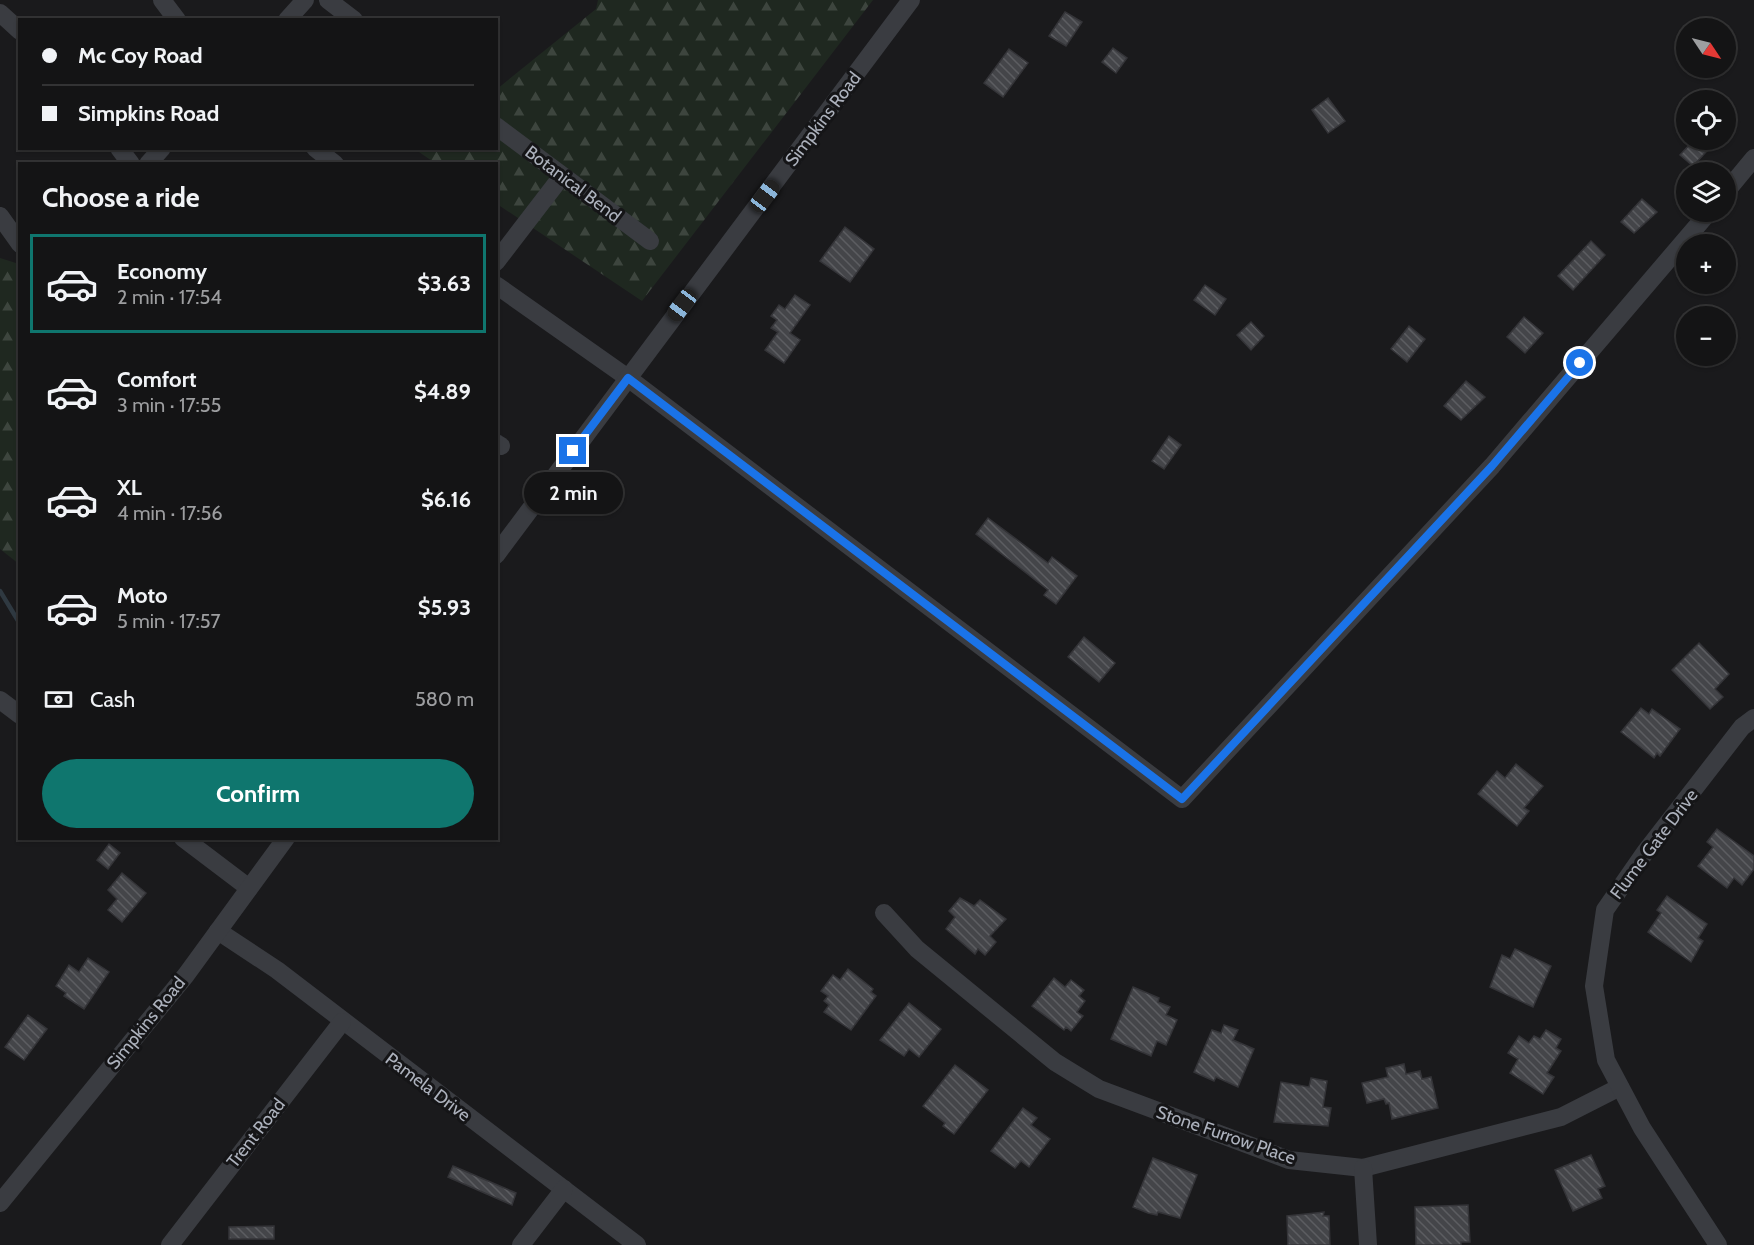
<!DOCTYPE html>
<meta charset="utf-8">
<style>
:root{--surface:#141415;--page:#212122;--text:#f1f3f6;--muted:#9d9ea0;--line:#333334;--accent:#0f766e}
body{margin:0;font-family:Cabin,sans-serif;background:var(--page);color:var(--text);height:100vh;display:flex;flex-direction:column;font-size:22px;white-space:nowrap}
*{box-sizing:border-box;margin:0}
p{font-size:20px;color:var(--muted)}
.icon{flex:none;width:33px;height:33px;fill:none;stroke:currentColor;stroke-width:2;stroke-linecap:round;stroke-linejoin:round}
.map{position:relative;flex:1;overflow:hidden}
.sheet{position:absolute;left:18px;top:162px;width:480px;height:678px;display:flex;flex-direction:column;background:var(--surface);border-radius:0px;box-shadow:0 2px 4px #0004,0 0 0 2px var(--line)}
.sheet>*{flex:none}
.hud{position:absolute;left:18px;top:18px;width:480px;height:132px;border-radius:0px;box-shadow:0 2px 4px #0004,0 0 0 2px var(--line);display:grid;align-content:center;height:132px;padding:0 24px;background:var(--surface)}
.needle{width:39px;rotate:125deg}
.buttons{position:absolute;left:1676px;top:18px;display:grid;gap:12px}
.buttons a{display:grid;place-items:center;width:60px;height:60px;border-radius:50%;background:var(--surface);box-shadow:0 2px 4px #0004,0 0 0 2px var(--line);font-size:30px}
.end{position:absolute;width:27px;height:27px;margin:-14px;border:8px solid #1a73e8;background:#fff;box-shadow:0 0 0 3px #fff}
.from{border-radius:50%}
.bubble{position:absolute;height:42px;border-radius:21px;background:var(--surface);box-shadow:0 2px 4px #0004,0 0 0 2px var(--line);font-size:20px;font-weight:700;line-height:42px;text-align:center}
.car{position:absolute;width:18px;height:36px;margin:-18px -9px;border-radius:8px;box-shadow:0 0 4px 2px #0007;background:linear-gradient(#222 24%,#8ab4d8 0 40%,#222 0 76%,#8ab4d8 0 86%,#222 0)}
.hud b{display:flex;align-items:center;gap:21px;height:57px;font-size:22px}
.hud b+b{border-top:2px solid var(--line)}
.hud i{width:15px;height:15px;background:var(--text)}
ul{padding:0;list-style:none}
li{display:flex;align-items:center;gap:18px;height:99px;margin:0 12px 9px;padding:0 12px;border:3px solid transparent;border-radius:0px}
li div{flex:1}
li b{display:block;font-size:22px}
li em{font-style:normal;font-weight:700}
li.active{border-color:var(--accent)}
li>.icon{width:54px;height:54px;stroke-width:1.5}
h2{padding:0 24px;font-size:27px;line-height:72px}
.pay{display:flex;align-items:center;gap:15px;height:66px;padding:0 24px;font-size:22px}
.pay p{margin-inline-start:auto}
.button{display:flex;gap:12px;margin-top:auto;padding:12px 24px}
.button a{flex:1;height:69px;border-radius:36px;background:var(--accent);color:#fff;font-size:24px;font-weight:700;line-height:69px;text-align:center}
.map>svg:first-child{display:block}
.forest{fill:url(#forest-firs)}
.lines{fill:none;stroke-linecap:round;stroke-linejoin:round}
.stream{stroke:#2f3941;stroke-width:4.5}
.building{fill:url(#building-back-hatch);stroke:#343438;stroke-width:1.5}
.street{stroke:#3a3c41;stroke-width:18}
.route{stroke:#1a73e8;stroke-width:8}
.labels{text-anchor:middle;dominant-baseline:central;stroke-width:6;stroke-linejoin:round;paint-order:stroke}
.street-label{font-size:18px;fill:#acb1bc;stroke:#151517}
</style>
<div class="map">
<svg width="1754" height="1245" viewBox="0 0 1754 1245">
<defs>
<pattern id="forest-firs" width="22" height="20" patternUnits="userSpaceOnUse" patternTransform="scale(1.5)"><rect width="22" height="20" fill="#1f2820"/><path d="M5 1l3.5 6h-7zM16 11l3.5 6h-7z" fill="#3d453e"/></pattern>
<pattern id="building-back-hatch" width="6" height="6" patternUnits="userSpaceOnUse" patternTransform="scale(1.5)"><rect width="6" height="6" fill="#444549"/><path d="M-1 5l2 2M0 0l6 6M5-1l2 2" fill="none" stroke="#5c5d61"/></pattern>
</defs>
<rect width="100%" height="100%" fill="#1a1a1c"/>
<g class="forest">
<path d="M598 0H873L642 301 497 204 496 164 435 163 419 152 423 149 496 148 497 89 596 9Z"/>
<path d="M0 258 19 264V564L0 549Z"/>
</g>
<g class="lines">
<path class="stream" d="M0 591 20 624"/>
</g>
<g class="building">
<path d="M1065 12 1082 22 1066 46 1049 36Z"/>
<path d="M1113 48 1127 58 1116 73 1102 62Z"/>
<path d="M1009 49 1028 63 1003 97 984 83Z"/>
<path d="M1328 98 1345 121 1328 133 1312 110Z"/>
<path d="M1694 140H1717L1693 166 1680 155Z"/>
<path d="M1642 199 1657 212 1634 233 1621 222Z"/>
<path d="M845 227 874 249 850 282 820 261Z"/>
<path d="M1591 241 1605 255 1573 290 1558 276Z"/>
<path d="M1205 285 1226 299 1215 315 1194 300Z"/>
<path d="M795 295 810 305 790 333 800 340 784 363 765 350 778 332 771 328 777 320 771 316 779 305 785 309Z"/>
<path d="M1524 317 1543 333 1525 353 1507 337Z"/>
<path d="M1251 322 1264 336 1251 350 1237 335Z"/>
<path d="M1409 326 1425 339 1407 362 1391 349Z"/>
<path d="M1466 381 1485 397 1461 420 1444 406Z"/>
<path d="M1169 436 1181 445 1164 469 1152 461Z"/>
<path d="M988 518 1048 563 1052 557 1077 576 1056 604 1044 595 1048 590 976 534Z"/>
<path d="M1084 637 1115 663 1099 682 1068 657Z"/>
<path d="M1699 643 1729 674 1715 689 1723 697 1710 709 1672 670Z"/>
<path d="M1641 708 1649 714 1652 709 1680 729 1660 756 1657 753 1654 758 1621 732Z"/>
<path d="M1516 764 1543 786 1524 808 1529 811 1517 826 1478 794 1497 771 1505 778Z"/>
<path d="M1717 829 1754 856V869L1742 885 1734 878 1727 888 1698 866 1713 847 1707 842Z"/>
<path d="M109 844 120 853 108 869 97 860Z"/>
<path d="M122 873 146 893 122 922 108 910 117 899 108 890Z"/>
<path d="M1667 896 1707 924 1698 938 1703 941 1691 962 1648 932 1661 913 1657 910Z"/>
<path d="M960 898 974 906 980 900 1006 919 990 936 996 942 985 955 978 949 975 954 946 929 955 917 949 911Z"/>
<path d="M1515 949 1551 966 1533 1007 1490 987 1502 955 1510 959Z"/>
<path d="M88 958 109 972 84 1009 64 996 66 993 56 986 69 965 79 972Z"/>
<path d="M848 969 873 989 871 992 876 996 851 1030 824 1012 829 1005 824 1001 828 996 821 991 833 975 840 980Z"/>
<path d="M1054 978 1065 987 1071 980 1084 990 1079 996 1085 1001 1077 1012 1083 1016 1071 1031 1066 1027 1064 1030 1032 1006Z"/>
<path d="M1133 987 1159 998 1158 1002 1170 1007 1166 1015 1177 1020 1166 1045 1157 1041 1151 1056 1111 1039Z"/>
<path d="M909 1003 941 1029 919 1057 909 1049 904 1056 880 1040Z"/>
<path d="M28 1015 47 1029 24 1060 5 1047Z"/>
<path d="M1224 1025 1238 1030 1233 1040 1254 1049 1238 1087 1216 1077 1214 1081 1194 1072 1212 1030 1221 1033Z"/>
<path d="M1546 1030 1561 1039 1556 1048 1561 1051 1547 1073 1554 1077 1543 1094 1510 1073 1518 1059 1508 1053 1519 1036 1529 1043 1534 1036 1540 1039Z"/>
<path d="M1404 1064 1406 1074 1420 1071 1422 1079 1431 1077 1438 1108 1392 1119 1389 1103 1386 1104 1384 1099 1367 1103 1362 1083 1388 1077 1386 1068Z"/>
<path d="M955 1065 988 1090 954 1134 943 1126 945 1123 923 1106Z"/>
<path d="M1311 1078 1327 1081 1323 1107 1331 1108 1328 1126 1274 1122 1281 1082 1309 1087Z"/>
<path d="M1023 1108 1037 1118 1031 1125 1050 1139 1029 1167 1021 1161 1015 1168 991 1151Z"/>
<path d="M1591 1155 1605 1186 1598 1189 1602 1198 1573 1211 1555 1170Z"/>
<path d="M1153 1158 1197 1175 1180 1218 1158 1212 1157 1215 1148 1213 1133 1207Z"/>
<path d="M453 1166 516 1193 512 1205 448 1177Z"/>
<path d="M1468 1205 1470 1242H1461V1245H1416L1415 1207Z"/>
<path d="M1324 1212 1323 1216H1329L1330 1245H1288L1287 1216Z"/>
<path d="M274 1226V1239H229V1227Z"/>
</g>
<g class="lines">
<g class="street">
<path d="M162 0 177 20"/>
<path d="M328 0 354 20"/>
<path d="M0 13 20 31"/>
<path d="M287 20 305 0"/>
<path d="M496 126 650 241"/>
<path d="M119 148 131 164"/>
<path d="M315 148 335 164"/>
<path d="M148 164 162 148"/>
<path d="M1725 193 1754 158"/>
<path d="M0 216 20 244"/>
<path d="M496 262 562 176"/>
<path d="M496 285 628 378 1182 799 1492 466 1709 212"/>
<path d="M496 443 501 446"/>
<path d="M496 555 911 0"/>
<path d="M0 700 20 715"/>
<path d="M183 838 249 888"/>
<path d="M884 913 917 949 1055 1062 1099 1089 1289 1160 1363 1168 1561 1117 1620 1087"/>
<path d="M218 931 277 970 637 1245"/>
<path d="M1363 1168 1368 1245"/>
<path d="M0 1203 186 975 286 838"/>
<path d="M170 1245 342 1022"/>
<path d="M521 1245 564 1189"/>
<path d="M1718 1245 1642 1128 1606 1060 1594 986 1605 910 1646 851 1742 727 1754 718"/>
</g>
</g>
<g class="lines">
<path class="route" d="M573 451 628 378 1182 799 1492 466 1580 363"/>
</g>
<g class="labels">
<g class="street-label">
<text transform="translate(823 119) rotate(-53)">Simpkins Road</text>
<text transform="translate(573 184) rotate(37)">Botanical Bend</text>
<text transform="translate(1654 844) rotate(-53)">Flume Gate Drive</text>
<text transform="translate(146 1023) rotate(-51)">Simpkins Road</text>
<text transform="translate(428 1087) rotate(37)">Pamela Drive</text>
<text transform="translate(256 1133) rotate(-52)">Trent Road</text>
<text transform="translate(1226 1135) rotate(19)">Stone Furrow Place</text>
</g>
</g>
</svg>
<div class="buttons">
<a><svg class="needle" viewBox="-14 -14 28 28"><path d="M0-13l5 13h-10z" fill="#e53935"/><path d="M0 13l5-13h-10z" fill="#9d9ea0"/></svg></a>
<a><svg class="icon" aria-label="locate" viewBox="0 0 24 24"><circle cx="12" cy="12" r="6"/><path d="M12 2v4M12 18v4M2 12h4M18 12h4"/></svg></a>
<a><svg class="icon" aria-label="layers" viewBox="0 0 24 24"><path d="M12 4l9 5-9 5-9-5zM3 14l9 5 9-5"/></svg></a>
<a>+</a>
<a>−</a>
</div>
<i class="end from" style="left:1580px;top:363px"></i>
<i class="end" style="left:573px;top:451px"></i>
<div class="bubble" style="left:524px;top:472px;width:99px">2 min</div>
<i class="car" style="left:765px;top:196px;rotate:37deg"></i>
<i class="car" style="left:682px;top:305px;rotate:217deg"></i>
<div class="hud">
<b><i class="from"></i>Mc Coy Road</b>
<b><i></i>Simpkins Road</b>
</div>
<section class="sheet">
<h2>Choose a ride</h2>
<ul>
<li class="active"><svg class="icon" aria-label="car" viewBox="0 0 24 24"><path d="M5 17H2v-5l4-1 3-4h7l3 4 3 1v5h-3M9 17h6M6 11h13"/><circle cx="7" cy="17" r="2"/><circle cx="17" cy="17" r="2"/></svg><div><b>Economy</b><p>2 min · 17:54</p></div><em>$3.63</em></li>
<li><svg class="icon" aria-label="car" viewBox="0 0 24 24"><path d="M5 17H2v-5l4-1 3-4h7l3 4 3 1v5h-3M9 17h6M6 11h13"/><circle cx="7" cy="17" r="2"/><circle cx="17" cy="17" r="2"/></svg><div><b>Comfort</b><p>3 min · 17:55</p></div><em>$4.89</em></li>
<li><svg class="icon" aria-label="car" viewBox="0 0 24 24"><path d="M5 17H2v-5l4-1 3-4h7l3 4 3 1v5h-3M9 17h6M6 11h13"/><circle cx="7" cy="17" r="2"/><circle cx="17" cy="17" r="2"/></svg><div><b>XL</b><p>4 min · 17:56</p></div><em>$6.16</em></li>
<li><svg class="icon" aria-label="car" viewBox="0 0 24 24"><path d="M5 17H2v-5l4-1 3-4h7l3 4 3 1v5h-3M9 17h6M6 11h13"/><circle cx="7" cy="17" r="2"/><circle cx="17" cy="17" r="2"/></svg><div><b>Moto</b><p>5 min · 17:57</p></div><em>$5.93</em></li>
</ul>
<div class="pay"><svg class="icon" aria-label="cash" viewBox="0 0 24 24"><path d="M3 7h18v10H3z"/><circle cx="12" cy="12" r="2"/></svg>Cash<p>580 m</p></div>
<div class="button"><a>Confirm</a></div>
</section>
</div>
